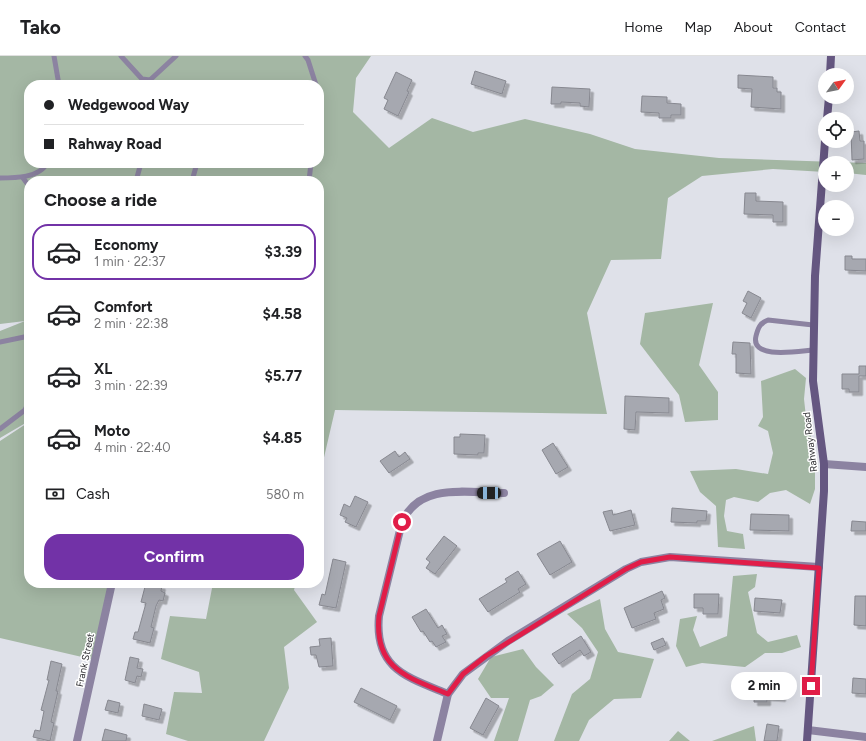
<!DOCTYPE html>
<meta charset="utf-8">
<style>
:root{--surface:#fff;--page:#f2f2f2;--text:#202124;--muted:#757577;--line:#e0e0e0;--accent:#7232a7}
body{margin:0;font-family:Figtree,sans-serif;background:var(--page);color:var(--text);height:100vh;display:flex;flex-direction:column;font-size:15px;white-space:nowrap}
*{box-sizing:border-box;margin:0}
p{font-size:13px;color:var(--muted)}
.icon{flex:none;width:22px;height:22px;fill:none;stroke:currentColor;stroke-width:2;stroke-linecap:round;stroke-linejoin:round}
.map{position:relative;flex:1;overflow:hidden}
.side{position:absolute;left:24px;top:120px;width:300px;height:412px;display:flex;flex-direction:column;background:var(--surface);border-radius:16px;box-shadow:0 4px 16px #0002}
.side>*{flex:none}
.hud{position:absolute;left:24px;top:24px;width:300px;height:88px;border-radius:16px;box-shadow:0 4px 16px #0002;display:grid;align-content:center;height:88px;padding:0 20px;background:var(--surface)}
.needle{width:26px;rotate:57deg}
.tools{position:absolute;left:818px;top:12px;display:grid;gap:8px}
.tools a{display:grid;place-items:center;width:36px;height:36px;border-radius:50%;background:var(--surface);box-shadow:0 4px 16px #0002;font-size:20px}
.end{position:absolute;width:18px;height:18px;margin:-9px;border:5px solid #e11d48;background:#fff;box-shadow:0 0 0 2px #fff}
.from{border-radius:50%}
.bubble{position:absolute;height:28px;border-radius:14px;background:var(--surface);box-shadow:0 4px 16px #0002;font-size:13px;font-weight:700;line-height:28px;text-align:center}
.car{position:absolute;width:12px;height:24px;margin:-12px -6px;border-radius:5px;box-shadow:0 0 3px 1px #0007;background:linear-gradient(#222 24%,#8ab4d8 0 40%,#222 0 76%,#8ab4d8 0 86%,#222 0)}
.hud b{display:flex;align-items:center;gap:14px;height:38px;font-size:15px}
.hud b+b{border-top:1px solid var(--line)}
.hud i{width:10px;height:10px;background:var(--text)}
ul{padding:0;list-style:none}
li{display:flex;align-items:center;gap:12px;height:56px;margin:0 8px 6px;padding:0 12px;border:2px solid transparent;border-radius:16px}
li div{flex:1}
li b{display:block;font-size:15px}
li em{font-style:normal;font-weight:700}
li.selected{border-color:var(--accent)}
li>.icon{width:36px;height:36px;stroke-width:1.5}
h2{padding:0 20px;font-size:18px;line-height:48px}
.pay{display:flex;align-items:center;gap:10px;height:44px;padding:0 20px;font-size:15px}
.pay p{margin-inline-start:auto}
.cta{display:flex;gap:8px;margin-top:auto;padding:8px 20px}
.cta a{flex:1;height:46px;border-radius:16px;background:var(--accent);color:#fff;font-size:16px;font-weight:700;line-height:46px;text-align:center}
header{display:flex;align-items:center;gap:24px;box-sizing:border-box;height:56px;padding:0 20px;background:var(--surface);border-bottom:1px solid var(--line)}
header strong{font-size:19px}
nav{display:flex;gap:22px;margin-inline-start:auto;font-size:14px}
.map>svg:first-child{display:block}
.green{fill:#a4b7a4;fill-rule:evenodd}
.building{fill:#a6a8b0;stroke:#878890;filter:url(#shadow)}
.lines{fill:none;stroke-linecap:round;stroke-linejoin:round}
.lane{stroke:#8c83a1;stroke-width:5}
.street{stroke:#8c83a1;stroke-width:8}
.secondary{stroke:#655781;stroke-width:8}
.route{stroke:#e11d48;stroke-width:5}
.labels{text-anchor:middle;dominant-baseline:central;stroke-width:3;stroke-linejoin:round;paint-order:stroke}
.street-label{font-size:10px;fill:#313135;stroke:#fff}
</style>
<header>
<strong>Tako</strong>
<nav><a>Home</a><a>Map</a><a>About</a><a>Contact</a></nav>
</header>
<div class="map">
<svg width="866" height="685" viewBox="0 0 866 685">
<defs>
<filter id="shadow"><feDropShadow dx="3.5" dy="3.5" stdDeviation="0" flood-color="#0004"/></filter>
</defs>
<rect width="100%" height="100%" fill="#dfe1e9"/>
<g class="green">
<path d="M0 0H371L356 22 353 56 389 92 432 62 473 76 525 63 590 78 635 93 719 102 866 107V119L847 117V107H825V116L773 113 702 120 668 142 661 203 611 204 587 257 607 358 335 354 319 423V125H29V365L0 382V275L25 265 0 268ZM29 29H319V107H29Z"/>
<path d="M713 247 699 309 718 336V364L685 366 679 339 640 288 645 257Z"/>
<path d="M795 313 806 322 804 343 807 370 815 391V433L810 448 786 434 770 437 758 446 734 441 726 444 724 460 727 475 743 478 745 493 718 491 716 450 700 436 690 415 736 413 768 418 773 397 768 375 758 370 763 361 761 325Z"/>
<path d="M29 366V527H114L95 604 0 582V385Z"/>
<path d="M757 518 755 531 748 536 757 577 768 586 797 579 801 591 782 597H765L745 611 702 607 686 611 676 590 680 563 697 560 693 574 700 591 727 580 733 520Z"/>
<path d="M213 527H296L294 534 317 566 284 591 289 632 264 685H188L166 678 174 636 202 637 199 616 161 603 170 560 206 563Z"/>
<path d="M600 543 605 573 618 596 654 603 641 642 614 643 589 664 579 685H554L572 638 590 623 598 596 582 572 567 558Z"/>
<path d="M523 593 536 611 554 629 541 640 530 644 518 685H494L509 642H491L478 623 491 601Z"/>
<path d="M754 670 756 685H712Z"/>
<path d="M678 675 690 685H669Z"/>
</g>
<g class="building">
<path d="M475 15 506 25 502 38 471 28Z"/>
<path d="M396 16 412 24 407 35 409 36 398 60 384 53 388 44 384 42Z"/>
<path d="M738 19 773 21V32H777V36H781V53L751 51 752 33 738 32Z"/>
<path d="M552 31 590 33 589 51 580 50V47L561 46V48H551Z"/>
<path d="M642 40 667 41V47L681 48V59H671V62H659V57L641 56Z"/>
<path d="M859 75 860 85H864V103L852 104 851 76Z"/>
<path d="M745 137H756V145L783 146V166H773V159L744 158Z"/>
<path d="M845 200H852V203H866V215L845 214Z"/>
<path d="M748 235 761 242 751 262 742 257 747 247 743 245Z"/>
<path d="M733 286 750 287 751 318 736 317V298H732Z"/>
<path d="M859 310H866V320H859V336H849V333H842V318H859Z"/>
<path d="M625 340 669 342V357L636 356 635 374 624 373Z"/>
<path d="M460 378 485 379 484 397H478V399L454 398V381H460Z"/>
<path d="M553 387 568 411 556 418 542 394Z"/>
<path d="M395 395 399 401 405 396 410 403 389 417 380 405Z"/>
<path d="M355 440 368 446 356 471 345 466 347 462 340 459 344 448 350 451Z"/>
<path d="M672 452 707 455 706 465H697V467L671 466Z"/>
<path d="M612 454 613 459 631 454 635 469 610 475 603 456Z"/>
<path d="M751 458 789 459V475L750 474Z"/>
<path d="M852 465 866 466V475H851Z"/>
<path d="M444 480 457 490 435 518 426 512 430 506 426 503Z"/>
<path d="M560 485 572 506 550 519 537 498Z"/>
<path d="M333 503 346 506 336 552 319 549 322 538 325 539Z"/>
<path d="M518 515 526 528 518 533 520 536 488 556 479 543 507 526 505 523Z"/>
<path d="M146 527 162 530 161 535 165 537 163 545 159 544 156 550 151 571 154 572 150 587 133 583 135 576H138L146 547 141 546Z"/>
<path d="M662 535 665 542 661 544 664 553 654 557 656 563 632 572 624 552Z"/>
<path d="M694 538H719L718 558H703V552H694Z"/>
<path d="M855 540H866V570L854 569Z"/>
<path d="M755 542 782 544 780 557 754 555Z"/>
<path d="M426 553 438 572 442 569 447 578 442 580 446 586 436 591 432 585 430 586 423 575 421 576 412 561Z"/>
<path d="M581 580 591 596 584 600 580 594 559 608 552 598Z"/>
<path d="M331 582 333 610 319 611 316 599H311L310 591 320 590 319 583Z"/>
<path d="M663 582 666 589 654 594 651 587Z"/>
<path d="M130 601 139 603 137 612 143 613 141 621 137 620 135 627 125 624Z"/>
<path d="M51 605 62 608 56 635H58L51 666 54 667 50 685 33 681 35 674 40 675 44 655 41 654 49 624H47Z"/>
<path d="M853 622 866 623V638L852 637Z"/>
<path d="M755 627 782 628V642L767 641V646H754Z"/>
<path d="M361 632 397 650 390 664 354 646Z"/>
<path d="M486 642 499 650 483 679 470 672Z"/>
<path d="M108 644 120 647 118 657 105 654Z"/>
<path d="M144 648 162 653 159 664 142 660Z"/>
<path d="M767 668 779 670 777 685H764Z"/>
<path d="M105 673 127 679 126 685H102Z"/>
</g>
<g class="lines">
<g class="lane">
<path d="M54 0 59 29"/>
<path d="M121 0 142 23 150 24"/>
<path d="M305 0 308 4 316 29"/>
<path d="M149 29 150 24 176 0"/>
<path d="M0 122C14 122 40 122 47 107"/>
<path d="M23 122 29 130"/>
<path d="M136 125 141 107"/>
<path d="M192 125 197 107"/>
<path d="M309 125 311 107"/>
<path d="M0 286 29 280"/>
<path d="M813 294C799 295 750 304 756 280 758 272 760 267 768 264L813 269"/>
<path d="M0 373 25 354 29 345"/>
</g>
<g class="street">
<path d="M824 408 866 411"/>
<path d="M448 638C407 621 374 613 379 560L402 466C420 426 467 437 504 437"/>
<path d="M808 674 866 681"/>
<path d="M77 685 112 527"/>
<path d="M437 685 448 638 463 618 508 585 626 513 641 506 670 501 819 511"/>
</g>
<g class="secondary">
<path d="M830 19 831 0"/>
<path d="M827 63 829 41"/>
<path d="M807 685 824 435V408L813 325 815 220 825 85"/>
</g>
</g>
<g class="lines">
<path class="route" d="M402 466 379 560C374 613 407 621 448 638L463 618 486 600 626 513 641 506 670 501 819 512 811 630"/>
</g>
<g class="labels">
<g class="street-label">
<text transform="translate(810 386) rotate(-97)">Rahway Road</text>
<text transform="translate(85 604) rotate(-78)">Frank Street</text>
</g>
</g>
</svg>
<div class="tools">
<a><svg class="needle" viewBox="-14 -14 28 28"><path d="M0-13l5 13h-10z" fill="#e53935"/><path d="M0 13l5-13h-10z" fill="#757577"/></svg></a>
<a><svg class="icon" aria-label="locate" viewBox="0 0 24 24"><circle cx="12" cy="12" r="6"/><path d="M12 2v4M12 18v4M2 12h4M18 12h4"/></svg></a>
<a>+</a>
<a>−</a>
</div>
<i class="end from" style="left:402px;top:466px"></i>
<i class="end" style="left:811px;top:630px"></i>
<div class="bubble" style="left:731px;top:616px;width:66px">2 min</div>
<i class="car" style="left:489px;top:437px;rotate:270deg"></i>
<div class="hud">
<b><i class="from"></i>Wedgewood Way</b>
<b><i></i>Rahway Road</b>
</div>
<section class="side">
<h2>Choose a ride</h2>
<ul>
<li class="selected"><svg class="icon" aria-label="car" viewBox="0 0 24 24"><path d="M5 17H2v-5l4-1 3-4h7l3 4 3 1v5h-3M9 17h6M6 11h13"/><circle cx="7" cy="17" r="2"/><circle cx="17" cy="17" r="2"/></svg><div><b>Economy</b><p>1 min · 22:37</p></div><em>$3.39</em></li>
<li><svg class="icon" aria-label="car" viewBox="0 0 24 24"><path d="M5 17H2v-5l4-1 3-4h7l3 4 3 1v5h-3M9 17h6M6 11h13"/><circle cx="7" cy="17" r="2"/><circle cx="17" cy="17" r="2"/></svg><div><b>Comfort</b><p>2 min · 22:38</p></div><em>$4.58</em></li>
<li><svg class="icon" aria-label="car" viewBox="0 0 24 24"><path d="M5 17H2v-5l4-1 3-4h7l3 4 3 1v5h-3M9 17h6M6 11h13"/><circle cx="7" cy="17" r="2"/><circle cx="17" cy="17" r="2"/></svg><div><b>XL</b><p>3 min · 22:39</p></div><em>$5.77</em></li>
<li><svg class="icon" aria-label="car" viewBox="0 0 24 24"><path d="M5 17H2v-5l4-1 3-4h7l3 4 3 1v5h-3M9 17h6M6 11h13"/><circle cx="7" cy="17" r="2"/><circle cx="17" cy="17" r="2"/></svg><div><b>Moto</b><p>4 min · 22:40</p></div><em>$4.85</em></li>
</ul>
<div class="pay"><svg class="icon" aria-label="cash" viewBox="0 0 24 24"><path d="M3 7h18v10H3z"/><circle cx="12" cy="12" r="2"/></svg>Cash<p>580 m</p></div>
<div class="cta"><a>Confirm</a></div>
</section>
</div>
